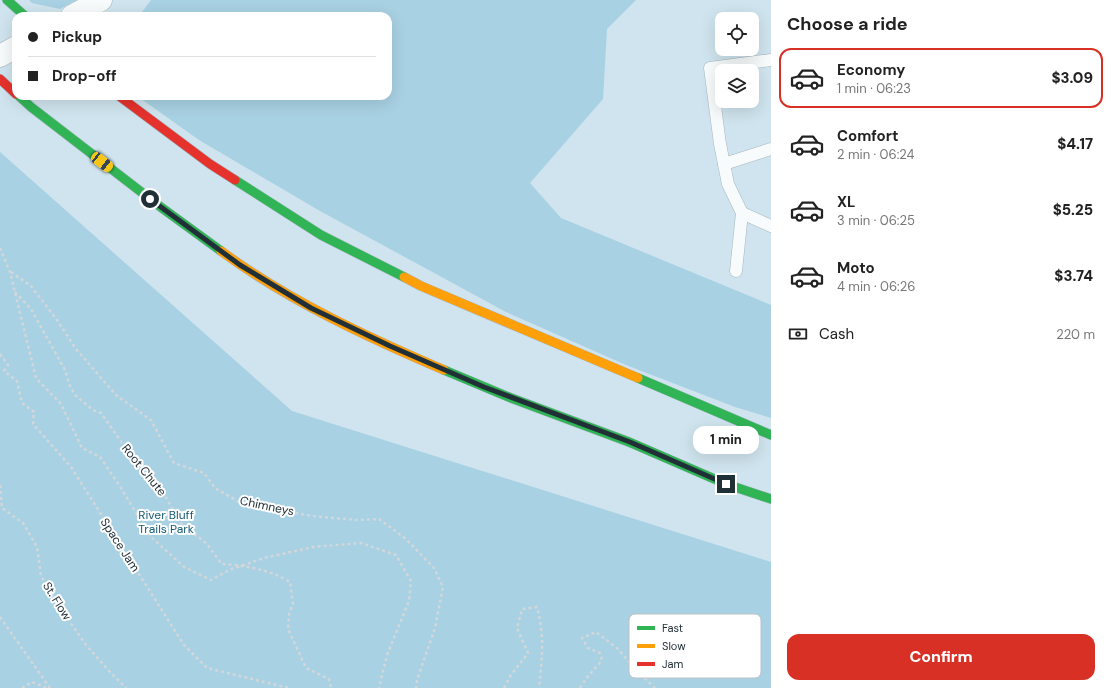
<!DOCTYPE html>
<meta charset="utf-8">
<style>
:root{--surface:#fff;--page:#f6f6f6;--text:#222;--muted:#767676;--line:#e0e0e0;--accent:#d93025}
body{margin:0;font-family:"DM Sans",sans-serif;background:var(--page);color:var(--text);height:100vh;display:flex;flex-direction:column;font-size:15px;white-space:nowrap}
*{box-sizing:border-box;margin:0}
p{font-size:13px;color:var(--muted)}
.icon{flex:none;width:22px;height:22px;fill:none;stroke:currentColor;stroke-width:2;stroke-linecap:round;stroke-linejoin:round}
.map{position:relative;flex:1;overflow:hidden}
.panel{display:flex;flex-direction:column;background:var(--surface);width:340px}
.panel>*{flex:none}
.top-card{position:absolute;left:12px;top:12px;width:380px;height:88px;border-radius:12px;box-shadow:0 4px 16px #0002;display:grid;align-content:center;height:88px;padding:0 16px;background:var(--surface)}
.tools{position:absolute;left:715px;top:12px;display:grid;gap:8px}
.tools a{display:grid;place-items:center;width:44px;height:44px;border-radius:8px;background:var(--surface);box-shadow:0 4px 16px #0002;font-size:20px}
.end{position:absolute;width:18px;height:18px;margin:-9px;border:5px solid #213037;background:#fff;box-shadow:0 0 0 2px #fff}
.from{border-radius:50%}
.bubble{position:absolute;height:28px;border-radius:12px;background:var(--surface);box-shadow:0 4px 16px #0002;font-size:13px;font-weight:800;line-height:28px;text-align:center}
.car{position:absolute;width:12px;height:24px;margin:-12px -6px;border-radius:5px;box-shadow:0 0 3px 1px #0007;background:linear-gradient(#f5c518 24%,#345 0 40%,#f5c518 0 76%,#345 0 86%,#f5c518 0)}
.top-card b{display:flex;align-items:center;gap:14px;height:38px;font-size:15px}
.top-card b+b{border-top:1px solid var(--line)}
.top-card i{width:10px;height:10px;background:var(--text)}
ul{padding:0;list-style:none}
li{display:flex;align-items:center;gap:12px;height:60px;margin:0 8px 6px;padding:0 8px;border:2px solid transparent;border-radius:12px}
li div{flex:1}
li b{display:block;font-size:15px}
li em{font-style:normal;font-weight:800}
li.current{border-color:var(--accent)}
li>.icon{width:36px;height:36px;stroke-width:1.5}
h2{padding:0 16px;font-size:18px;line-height:48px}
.pay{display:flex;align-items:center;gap:10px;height:44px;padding:0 16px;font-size:15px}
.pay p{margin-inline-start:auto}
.action{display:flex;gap:8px;margin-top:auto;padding:8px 16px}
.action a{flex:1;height:46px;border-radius:12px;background:var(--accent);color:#fff;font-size:16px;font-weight:800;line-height:46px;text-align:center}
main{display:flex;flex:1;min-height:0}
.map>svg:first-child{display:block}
.green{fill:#a8d1e3}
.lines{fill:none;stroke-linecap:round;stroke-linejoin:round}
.lane-casing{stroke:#a5b6bd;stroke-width:13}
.street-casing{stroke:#a5b6bd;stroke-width:23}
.fast-casing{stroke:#a5b6bd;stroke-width:10}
.slow-casing{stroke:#a5b6bd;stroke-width:10}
.jam-casing{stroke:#a5b6bd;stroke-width:10}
.path{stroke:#d1d7da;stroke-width:2.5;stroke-dasharray:3 3;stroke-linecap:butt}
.lane{stroke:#f8fbfc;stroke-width:12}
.street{stroke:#f8fbfc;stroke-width:22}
.fast{stroke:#30b455;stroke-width:9}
.slow{stroke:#ff9f0a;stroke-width:9}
.jam{stroke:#e5322d;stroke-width:9}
.route{stroke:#213037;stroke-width:5}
.labels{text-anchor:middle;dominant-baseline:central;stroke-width:4;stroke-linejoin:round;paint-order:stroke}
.street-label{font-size:12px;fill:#213037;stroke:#fff}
.park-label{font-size:12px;fill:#165b75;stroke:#fff}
.key{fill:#fff;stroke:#bcc1c3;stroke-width:1}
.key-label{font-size:11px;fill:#213037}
</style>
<main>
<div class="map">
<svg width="771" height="688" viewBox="0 0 771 688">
<rect width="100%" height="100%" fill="#cfe4ee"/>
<g class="green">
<path d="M29 0H77L60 9 32 3Z"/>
<path d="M151 0H636L607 29 603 99 530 183 561 218 771 305V418L735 407 626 365 506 312 320 211 199 140 137 96H388V16H139Z"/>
<path d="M0 152 292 411 771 562V688H0Z"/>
</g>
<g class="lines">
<g class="lane-casing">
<g id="lane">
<path d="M724 164 771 149"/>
<path d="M742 213 771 226"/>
<path d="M736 271 742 213 728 184 720 144 710 68 771 60"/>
</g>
</g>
<g class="street-casing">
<g id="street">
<path d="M72 16 101 0"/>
<path d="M0 56 16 47"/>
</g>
</g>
<g class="fast-casing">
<g id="fast">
<path d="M7 0 25 16"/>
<path d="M19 96 31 107 162 208 221 251"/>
<path d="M235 180 321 235 404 277"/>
<path d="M444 370 511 398 629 442 726 484 771 499"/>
<path d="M638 378 771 435"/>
</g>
</g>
<g class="slow-casing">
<g id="slow">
<path d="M221 251C289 301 367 337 444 370"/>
<path d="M404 277 421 286 638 378"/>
</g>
</g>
<g class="jam-casing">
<g id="jam">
<path d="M0 79 16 94"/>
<path d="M119 96 210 164 235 180"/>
</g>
</g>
<g class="path">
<path d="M0 248 10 272 36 378 61 404 82 448 100 457 121 488 150 536 184 567 211 580 229 570 264 558 313 547 361 543 396 555 411 581 409 601 387 655 379 688"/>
<path d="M11 272 31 286 57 320 76 349 116 395 151 420 174 463 204 473 215 488 239 502 312 516 356 520 379 519 406 539 434 568 443 587 435 628 417 680 416 688"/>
<path d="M15 292 31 309 65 370 70 386 75 395 93 410 101 413 125 447 150 475 167 499 179 522 206 543 222 564C244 565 271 570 290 582L293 604 289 614 288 629 306 668 329 679 331 688"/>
<path d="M0 354 8 365 4 371 17 381 22 403 34 412 33 424 71 467 184 645 207 668 289 688"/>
<path d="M0 485 2 508 23 523 37 547 41 576 61 609 86 645 110 672 126 688"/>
<path d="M0 617 50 688"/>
<path d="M22 688 32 682 47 688"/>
<path d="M504 688 511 675 528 653 517 628 522 609 537 607C545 637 542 658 539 688"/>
<path d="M580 688C586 677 594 670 602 660L600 653 588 648 582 638 596 632 618 649 637 671 655 688"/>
</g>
<use href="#lane" class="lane"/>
<use href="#street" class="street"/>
<use href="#fast" class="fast"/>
<use href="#slow" class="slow"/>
<use href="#jam" class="jam"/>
</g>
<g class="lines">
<path class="route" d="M150 199 240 265 311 308 390 346 484 387 630 442 726 484"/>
</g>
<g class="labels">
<g class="street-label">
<text transform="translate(144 470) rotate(51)">Root Chute</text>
<text transform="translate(267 506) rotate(12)">Chimneys</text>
<text transform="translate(120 545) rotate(57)">Space Jam</text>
<text transform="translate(57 601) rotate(58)">St. Flow</text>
</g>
<g class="park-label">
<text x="166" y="515">River Bluff<tspan x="166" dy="14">Trails Park</tspan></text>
</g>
</g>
<rect x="629" y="614" width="132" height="64" rx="6" class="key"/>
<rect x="637" y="626" width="18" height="4" fill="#30b455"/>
<rect x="637" y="644" width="18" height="4" fill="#ff9f0a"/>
<rect x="637" y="662" width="18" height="4" fill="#e5322d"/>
<g class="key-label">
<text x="662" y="632">Fast</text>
<text x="662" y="650">Slow</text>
<text x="662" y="668">Jam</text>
</g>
</svg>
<div class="tools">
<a><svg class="icon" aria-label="locate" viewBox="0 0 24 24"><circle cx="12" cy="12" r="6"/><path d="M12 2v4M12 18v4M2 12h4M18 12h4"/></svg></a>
<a><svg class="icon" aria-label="layers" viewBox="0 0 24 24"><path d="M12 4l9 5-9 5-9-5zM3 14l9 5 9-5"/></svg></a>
</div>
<i class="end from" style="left:150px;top:199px"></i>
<i class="end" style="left:726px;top:484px"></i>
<div class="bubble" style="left:693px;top:426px;width:66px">1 min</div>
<i class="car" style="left:102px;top:162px;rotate:128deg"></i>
<div class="top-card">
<b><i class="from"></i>Pickup</b>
<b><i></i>Drop-off</b>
</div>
</div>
<section class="panel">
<h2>Choose a ride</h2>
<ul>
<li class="current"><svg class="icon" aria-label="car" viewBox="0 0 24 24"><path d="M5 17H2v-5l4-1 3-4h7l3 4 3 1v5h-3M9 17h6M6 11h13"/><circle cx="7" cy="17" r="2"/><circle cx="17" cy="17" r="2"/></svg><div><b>Economy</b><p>1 min · 06:23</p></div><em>$3.09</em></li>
<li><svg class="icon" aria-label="car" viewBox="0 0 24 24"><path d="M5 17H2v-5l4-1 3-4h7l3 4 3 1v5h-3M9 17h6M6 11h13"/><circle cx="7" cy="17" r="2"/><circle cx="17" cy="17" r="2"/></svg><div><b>Comfort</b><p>2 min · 06:24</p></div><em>$4.17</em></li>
<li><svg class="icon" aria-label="car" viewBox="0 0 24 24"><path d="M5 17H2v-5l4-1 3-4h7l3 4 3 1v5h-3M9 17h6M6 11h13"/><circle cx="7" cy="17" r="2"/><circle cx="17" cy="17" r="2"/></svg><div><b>XL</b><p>3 min · 06:25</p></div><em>$5.25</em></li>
<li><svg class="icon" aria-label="car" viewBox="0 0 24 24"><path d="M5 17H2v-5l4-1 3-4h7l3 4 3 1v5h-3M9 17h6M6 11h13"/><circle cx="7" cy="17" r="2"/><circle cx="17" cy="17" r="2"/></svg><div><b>Moto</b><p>4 min · 06:26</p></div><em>$3.74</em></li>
</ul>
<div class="pay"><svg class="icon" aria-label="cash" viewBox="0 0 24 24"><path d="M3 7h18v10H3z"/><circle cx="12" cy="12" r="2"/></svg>Cash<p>220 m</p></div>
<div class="action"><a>Confirm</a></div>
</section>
</main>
